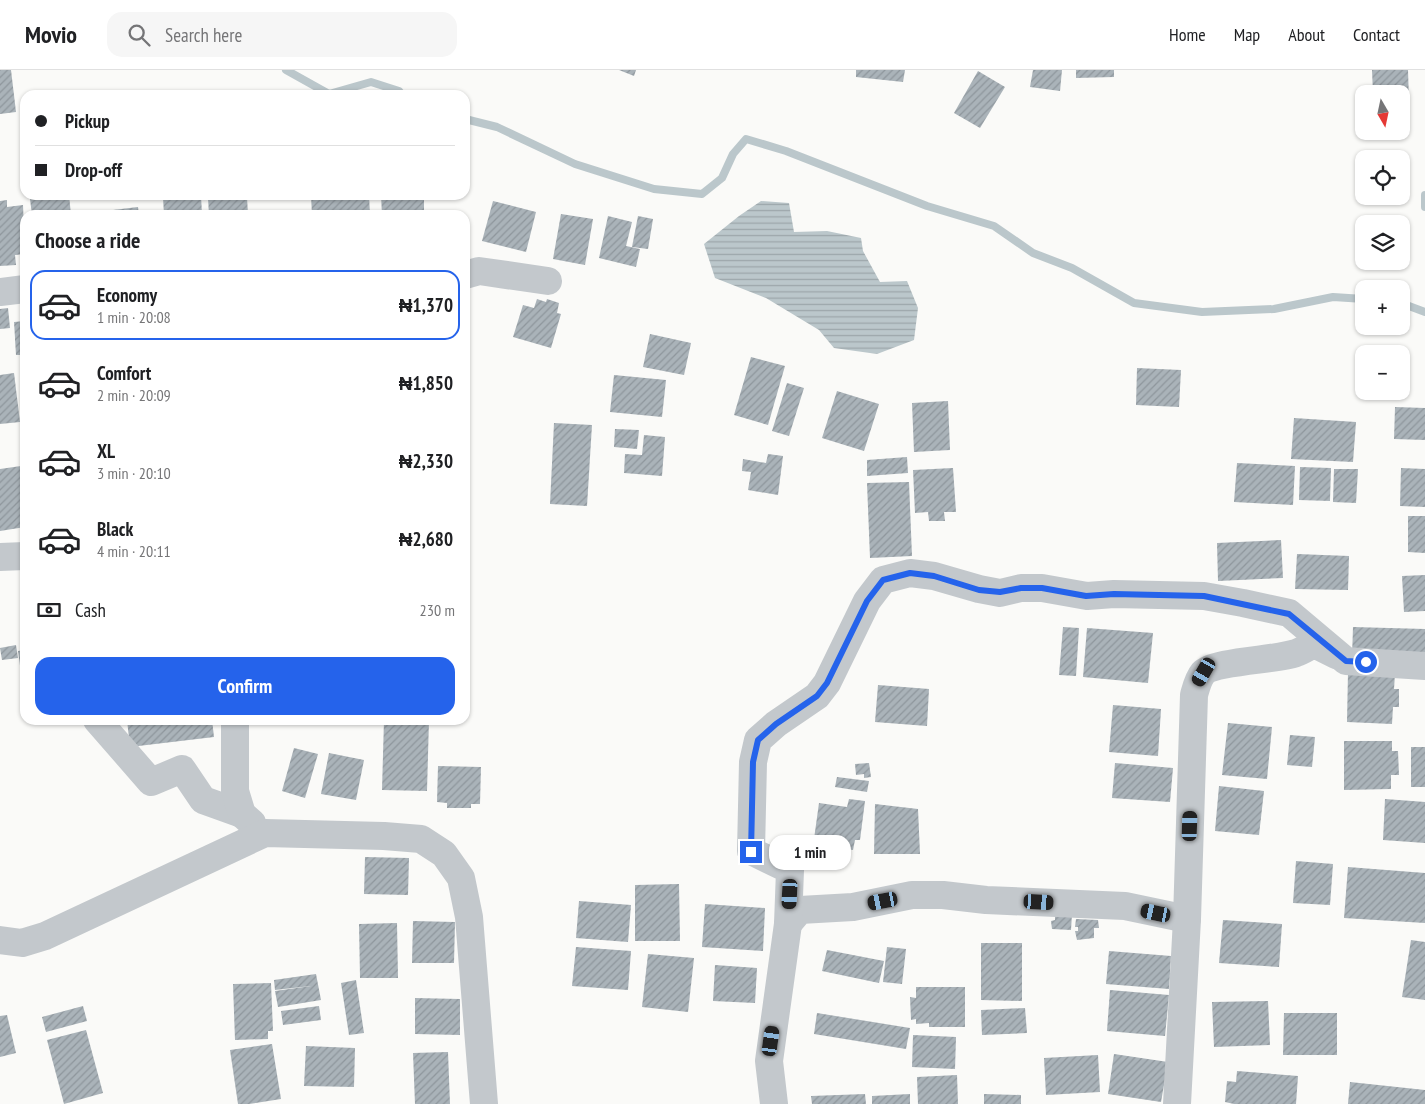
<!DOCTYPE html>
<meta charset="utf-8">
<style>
:root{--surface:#fff;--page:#f6f6f6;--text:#202124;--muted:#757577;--line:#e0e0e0;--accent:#2563eb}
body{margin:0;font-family:"PT Sans Narrow",sans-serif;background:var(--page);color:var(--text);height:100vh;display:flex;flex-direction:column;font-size:19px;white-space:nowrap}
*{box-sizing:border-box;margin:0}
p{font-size:16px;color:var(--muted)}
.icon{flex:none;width:28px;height:28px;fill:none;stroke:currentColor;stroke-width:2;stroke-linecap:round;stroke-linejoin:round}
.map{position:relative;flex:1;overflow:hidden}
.panel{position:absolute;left:20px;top:140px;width:450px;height:515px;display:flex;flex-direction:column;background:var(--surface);border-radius:15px;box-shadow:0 1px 4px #0004}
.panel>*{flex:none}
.guide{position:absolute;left:20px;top:20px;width:450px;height:110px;border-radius:15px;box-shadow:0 1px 4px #0004;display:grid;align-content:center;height:110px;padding:0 15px;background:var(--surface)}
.needle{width:32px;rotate:171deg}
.fabs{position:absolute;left:1355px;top:15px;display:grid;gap:10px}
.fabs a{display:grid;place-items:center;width:55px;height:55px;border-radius:10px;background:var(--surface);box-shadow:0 1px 4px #0004;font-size:25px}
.end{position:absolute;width:22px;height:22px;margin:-11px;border:6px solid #2563eb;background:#fff;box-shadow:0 0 0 2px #fff}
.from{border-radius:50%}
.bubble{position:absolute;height:35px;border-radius:15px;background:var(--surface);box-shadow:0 1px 4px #0004;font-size:16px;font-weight:700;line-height:35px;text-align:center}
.car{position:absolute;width:15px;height:30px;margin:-15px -8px;border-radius:6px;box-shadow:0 0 4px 1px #0007;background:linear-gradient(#222 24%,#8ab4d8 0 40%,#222 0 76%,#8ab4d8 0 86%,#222 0)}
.guide b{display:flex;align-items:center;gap:18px;height:48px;font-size:19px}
.guide b+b{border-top:1px solid var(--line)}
.guide i{width:12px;height:12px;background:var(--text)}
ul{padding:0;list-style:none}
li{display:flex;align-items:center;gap:15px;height:70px;margin:0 10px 8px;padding:0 5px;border:2px solid transparent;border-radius:15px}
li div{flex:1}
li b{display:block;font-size:19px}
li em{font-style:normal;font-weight:700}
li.current{border-color:var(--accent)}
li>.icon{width:45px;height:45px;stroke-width:1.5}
h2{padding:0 15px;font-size:22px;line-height:60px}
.pay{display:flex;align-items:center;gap:12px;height:55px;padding:0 15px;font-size:19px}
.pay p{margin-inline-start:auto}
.cta{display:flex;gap:10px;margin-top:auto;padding:10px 15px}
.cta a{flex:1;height:58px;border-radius:15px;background:var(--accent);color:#fff;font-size:20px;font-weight:700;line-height:58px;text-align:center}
header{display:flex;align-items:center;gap:30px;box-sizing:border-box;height:70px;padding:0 25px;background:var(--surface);border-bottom:1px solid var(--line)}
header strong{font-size:24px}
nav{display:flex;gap:28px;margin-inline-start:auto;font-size:18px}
.search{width:350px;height:45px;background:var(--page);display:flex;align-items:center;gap:12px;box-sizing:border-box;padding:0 18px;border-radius:15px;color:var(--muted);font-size:19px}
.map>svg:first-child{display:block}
.water{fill:url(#water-rules)}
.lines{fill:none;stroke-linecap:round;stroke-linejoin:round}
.stream{stroke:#bbc7cb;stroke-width:8}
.building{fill:url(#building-hatch)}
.street{stroke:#c3c8cc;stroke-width:28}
.route{stroke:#2563eb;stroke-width:6}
</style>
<header>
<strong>Movio</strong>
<div class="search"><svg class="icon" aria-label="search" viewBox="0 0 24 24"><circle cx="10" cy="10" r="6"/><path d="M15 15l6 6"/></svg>Search here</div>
<nav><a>Home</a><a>Map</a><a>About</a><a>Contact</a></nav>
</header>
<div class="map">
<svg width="1425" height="1034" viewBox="0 0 1425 1034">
<defs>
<pattern id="water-rules" width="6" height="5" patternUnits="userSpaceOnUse" patternTransform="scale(1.25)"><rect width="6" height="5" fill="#bbc7cb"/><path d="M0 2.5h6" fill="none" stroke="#9ca6aa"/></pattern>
<pattern id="building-hatch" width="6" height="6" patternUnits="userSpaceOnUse" patternTransform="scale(1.25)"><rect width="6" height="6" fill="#aab3b9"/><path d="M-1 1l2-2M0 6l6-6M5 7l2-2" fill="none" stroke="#8e969c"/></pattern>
</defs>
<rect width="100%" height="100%" fill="#fafaf8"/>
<path class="water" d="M761 131 789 133 794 162 827 161 861 168 863 181 880 212 907 211 918 238 914 270 877 284 834 278 819 260 766 228 715 208 704 174 739 146Z"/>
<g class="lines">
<g class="stream">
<path d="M286 0 329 24 371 12 399 21 402 25"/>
<path d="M465 49 497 57 575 94 654 119 702 124 722 108 733 84 746 69 786 81 927 136 994 156 1033 183 1072 198 1134 233 1202 242 1274 239 1333 227 1364 229"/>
<path d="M1425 125V137"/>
<path d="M1401 233 1425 242"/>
</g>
</g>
<g class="building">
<path d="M0 0H11L16 42 0 44Z"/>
<path d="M619 0H636L634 6Z"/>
<path d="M856 0H905L903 12 856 7Z"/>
<path d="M1033 0H1062L1060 21 1030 17Z"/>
<path d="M1076 0H1114V7L1076 8Z"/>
<path d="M1372 0H1408L1409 31H1401V24H1373Z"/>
<path d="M978 1 1005 17 980 58 954 43Z"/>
<path d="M241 22 242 25H226V24Z"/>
<path d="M69 125 71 145H32L30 129Z"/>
<path d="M201 125 202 145H164L163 127Z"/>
<path d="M311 125H369L370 145H312Z"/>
<path d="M381 125H424V145H382Z"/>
<path d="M247 127 248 145H209L208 128Z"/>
<path d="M7 130V137L23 135 25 184 15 185 16 195 0 196V131Z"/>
<path d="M493 131 536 142 526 182 482 171Z"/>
<path d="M138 137 139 145H88V143Z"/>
<path d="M561 144 593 149 585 195 553 189Z"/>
<path d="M608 146 632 152 626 176 640 179 636 197 599 188Z"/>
<path d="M638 146 653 149 648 179 632 177Z"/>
<path d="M537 229 546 232 547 229 559 233 557 243 561 244 551 278 513 267 523 235 534 238Z"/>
<path d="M8 238 10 258 0 259V239Z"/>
<path d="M25 251V285H16L14 252Z"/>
<path d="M650 264 691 273 684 305 643 297Z"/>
<path d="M751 287 785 296 768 355 734 345Z"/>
<path d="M1137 298 1181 300 1179 337 1136 335Z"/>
<path d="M14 303 20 352 0 354V305Z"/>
<path d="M614 305 666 310 662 347 610 342Z"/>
<path d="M787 313 804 318 789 366 772 361Z"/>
<path d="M837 321 879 334 864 381 822 368Z"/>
<path d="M948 331 950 380 914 382 912 333Z"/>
<path d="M1395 337 1425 338V370L1394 369Z"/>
<path d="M1294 348 1356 352 1353 392 1291 389Z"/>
<path d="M554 353 592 355 587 436 550 434Z"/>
<path d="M615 359 639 360 637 379 614 377Z"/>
<path d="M644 365 665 367 662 406 624 403 625 384 642 385Z"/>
<path d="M768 384 783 386 778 425 748 420 751 402 742 401 743 389 766 393Z"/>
<path d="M907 387 908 403 867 406V390Z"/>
<path d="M1237 393 1295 396 1293 435 1234 432Z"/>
<path d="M21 396 25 422V457L0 461V399Z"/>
<path d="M1300 397 1331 398 1330 431 1299 430Z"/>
<path d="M953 398 956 442H944L945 451H929L928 442 915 443 913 400Z"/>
<path d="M1401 398 1425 399V437L1400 436Z"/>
<path d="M1334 399H1358L1356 433 1333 432Z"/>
<path d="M909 412 912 486 870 488 867 413Z"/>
<path d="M1408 446H1425V483L1408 482Z"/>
<path d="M1281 470 1283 508 1218 511 1217 473Z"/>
<path d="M1297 484 1349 486 1348 520 1295 519Z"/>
<path d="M1425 505V541L1404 542 1402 506Z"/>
<path d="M23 512H25V557H21Z"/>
<path d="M1063 557 1079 558 1076 606 1059 605Z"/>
<path d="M1353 557 1425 559V589L1352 587Z"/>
<path d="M1087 558 1153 563 1148 613 1083 607Z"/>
<path d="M16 575 18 588 2 590 0 578Z"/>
<path d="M25 580V624H24L18 581Z"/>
<path d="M1348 602 1395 604 1394 619H1399V637H1393L1392 654 1347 652Z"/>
<path d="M878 615 929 619 927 656 875 652Z"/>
<path d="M1113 635 1161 639 1158 686 1109 682Z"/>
<path d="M127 650H212L214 667 130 677Z"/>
<path d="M384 650H429L427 721 382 720Z"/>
<path d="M1228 653 1272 657 1267 709 1222 705Z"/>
<path d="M1290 665 1315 667 1312 697 1287 695Z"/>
<path d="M1344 671H1392V681H1398L1399 705H1391V719L1344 720Z"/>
<rect x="1411" y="677" width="14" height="40"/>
<path d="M294 678 318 684 305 728 282 721Z"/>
<path d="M329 683 364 690 356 730 321 724Z"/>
<path d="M869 693 871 707 864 708V704L856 705 855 694Z"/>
<path d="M1115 693 1173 698 1170 732 1112 728Z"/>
<path d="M438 696 481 697 480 734H471V738H447V733L437 732Z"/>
<path d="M837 707 869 711 867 722 835 717Z"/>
<path d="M1219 716 1264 721 1259 765 1215 761Z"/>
<path d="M849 729 865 731 860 770H855L853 780 830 777 831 772 814 769 819 733 847 737Z"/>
<path d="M1385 729 1425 732V773L1383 770Z"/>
<path d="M875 734 918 739 920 784H874Z"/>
<path d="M365 787 409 788 408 825 364 824Z"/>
<path d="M1296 791 1333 794 1330 835 1293 833Z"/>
<path d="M1348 797 1425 803V853L1344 848Z"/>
<path d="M679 814 680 871H635V815Z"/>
<path d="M579 831 631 835 628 872 576 868Z"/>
<path d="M705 834 765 838 763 881 702 877Z"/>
<path d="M1055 843 1072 844 1071 860 1052 859 1051 851 1055 850Z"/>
<path d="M1076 849 1098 850 1099 858H1094V868L1077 870 1075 861H1078V857H1075Z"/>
<path d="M1223 850 1282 854 1279 897 1219 893Z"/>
<path d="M413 851 455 852 454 893H412Z"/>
<path d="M397 853 398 908H360L359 854Z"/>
<path d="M1411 870 1425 872V930L1402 927Z"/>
<path d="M981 873H1022V931L981 930Z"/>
<path d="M576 877 631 881 628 920 572 916Z"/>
<path d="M887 877 906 879 902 914 883 912Z"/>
<path d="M827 880 884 891 879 913 822 901Z"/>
<path d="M1109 881 1171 886 1169 919 1106 914Z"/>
<path d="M648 884 694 888 688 942 642 937Z"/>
<path d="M715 895 757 898 755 933 713 931Z"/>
<path d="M316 904 321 930 278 937 275 921 311 916 275 920 274 910Z"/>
<path d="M356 910 364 963 349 965 341 913Z"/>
<path d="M271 913 273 961H268V969L235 970 233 914Z"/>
<path d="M916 917H965V957H929V953L916 954V949L911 950 910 927 916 928Z"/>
<path d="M1110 920 1169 925 1165 966 1107 961Z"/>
<path d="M415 928 460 929V965L415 964Z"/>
<path d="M1268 931 1270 975 1214 977 1212 932Z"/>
<path d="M83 936 87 951 46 962 42 947Z"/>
<path d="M319 936 321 950 283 955 281 941Z"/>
<path d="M1025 938 1027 963 982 965 981 940Z"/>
<path d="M817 943 910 958 906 979 814 964Z"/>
<path d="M1284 943H1337V985H1283Z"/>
<path d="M7 945 16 983 0 987V946Z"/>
<path d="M86 960 103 1023 64 1034 47 970Z"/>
<path d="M913 965 956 967 955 999 912 997Z"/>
<path d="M272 974 281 1029 249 1034H238L230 980Z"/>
<path d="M306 976 355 978 354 1017 304 1016Z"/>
<path d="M448 982 450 1034H415L413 983Z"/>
<path d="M1114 984 1168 992 1161 1032 1108 1024Z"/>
<path d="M1098 985 1100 1022 1046 1025 1044 988Z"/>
<path d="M1237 1001 1298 1006 1296 1034H1234L1225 1032 1227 1011 1236 1012Z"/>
<path d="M957 1005 958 1034H918L917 1007Z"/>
<path d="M1350 1012 1425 1020V1034H1348Z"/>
<path d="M865 1024 866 1034H812L811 1026Z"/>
<path d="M910 1024V1034H872V1026Z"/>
<path d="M984 1024 1021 1025V1034H984Z"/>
</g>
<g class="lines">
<g class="street">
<path d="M465 205 479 201 548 211"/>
<path d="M0 222 25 219"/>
<path d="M0 487 25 486"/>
<path d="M97 650 151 712 182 699 203 730 242 744"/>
<path d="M235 650V721L242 744 252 753"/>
<path d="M788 854 800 840 853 837 912 825H943L986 830 1125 836 1187 849"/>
<path d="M0 870 22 873 45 866 265 763 384 766 421 769 444 784 461 808 469 847 484 1034"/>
<path d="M774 1034 769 991 788 854 790 800 751 781 753 692 758 670 776 654 817 626 827 613 867 531 883 510 910 503 934 506 979 519 1000 523 1021 518H1042L1087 526 1114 524 1204 526 1243 533 1289 543 1346 591 1425 596"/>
<path d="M1177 1034 1187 849 1194 625C1196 618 1198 609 1203 603 1214 591 1277 590 1296 583 1302 581 1308 577 1314 574L1336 585"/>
</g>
</g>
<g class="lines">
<path class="route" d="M751 782 753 692 758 670 776 654 817 626 827 613 867 531 883 510 910 503 934 506 979 520 1000 522 1021 518H1042L1086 526 1114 524 1204 526 1289 544 1346 591 1366 592"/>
</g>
</svg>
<div class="fabs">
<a><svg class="needle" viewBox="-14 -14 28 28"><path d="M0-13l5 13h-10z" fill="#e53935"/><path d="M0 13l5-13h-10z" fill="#757577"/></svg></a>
<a><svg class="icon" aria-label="locate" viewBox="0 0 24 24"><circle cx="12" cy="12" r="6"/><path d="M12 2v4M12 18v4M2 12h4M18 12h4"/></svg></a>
<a><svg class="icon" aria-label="layers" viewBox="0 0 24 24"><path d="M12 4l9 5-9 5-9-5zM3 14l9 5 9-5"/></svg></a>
<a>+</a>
<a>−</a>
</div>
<i class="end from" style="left:1366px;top:592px"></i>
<i class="end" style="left:751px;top:782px"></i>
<div class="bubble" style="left:769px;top:765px;width:82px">1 min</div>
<i class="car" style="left:1204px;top:602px;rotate:210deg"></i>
<i class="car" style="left:1190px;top:756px;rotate:2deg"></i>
<i class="car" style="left:790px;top:824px;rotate:183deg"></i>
<i class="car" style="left:883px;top:831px;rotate:259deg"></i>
<i class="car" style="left:1039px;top:832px;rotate:93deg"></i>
<i class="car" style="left:1156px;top:843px;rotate:282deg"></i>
<i class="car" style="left:771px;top:971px;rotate:8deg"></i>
<div class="guide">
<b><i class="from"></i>Pickup</b>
<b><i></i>Drop-off</b>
</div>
<section class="panel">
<h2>Choose a ride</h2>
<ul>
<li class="current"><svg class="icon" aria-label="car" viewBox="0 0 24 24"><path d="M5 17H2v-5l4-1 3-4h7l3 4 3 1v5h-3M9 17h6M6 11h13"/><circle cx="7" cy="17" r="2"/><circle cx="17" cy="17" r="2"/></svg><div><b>Economy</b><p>1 min · 20:08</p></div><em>₦1,370</em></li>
<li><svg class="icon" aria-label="car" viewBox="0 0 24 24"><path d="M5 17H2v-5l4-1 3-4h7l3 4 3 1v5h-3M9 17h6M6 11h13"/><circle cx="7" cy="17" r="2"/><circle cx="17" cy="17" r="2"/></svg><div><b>Comfort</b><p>2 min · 20:09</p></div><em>₦1,850</em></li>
<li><svg class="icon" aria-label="car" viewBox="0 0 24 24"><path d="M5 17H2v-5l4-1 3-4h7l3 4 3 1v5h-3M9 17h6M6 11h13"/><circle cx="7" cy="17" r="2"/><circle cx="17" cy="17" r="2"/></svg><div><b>XL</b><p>3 min · 20:10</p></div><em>₦2,330</em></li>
<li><svg class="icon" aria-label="car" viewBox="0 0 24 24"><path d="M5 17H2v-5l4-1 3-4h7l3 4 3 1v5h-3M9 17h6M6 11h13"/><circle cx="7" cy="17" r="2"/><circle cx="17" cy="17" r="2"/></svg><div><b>Black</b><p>4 min · 20:11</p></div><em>₦2,680</em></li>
</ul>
<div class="pay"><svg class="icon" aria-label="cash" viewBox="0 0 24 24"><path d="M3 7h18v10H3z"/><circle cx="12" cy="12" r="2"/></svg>Cash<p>230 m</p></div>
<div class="cta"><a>Confirm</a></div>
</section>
</div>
